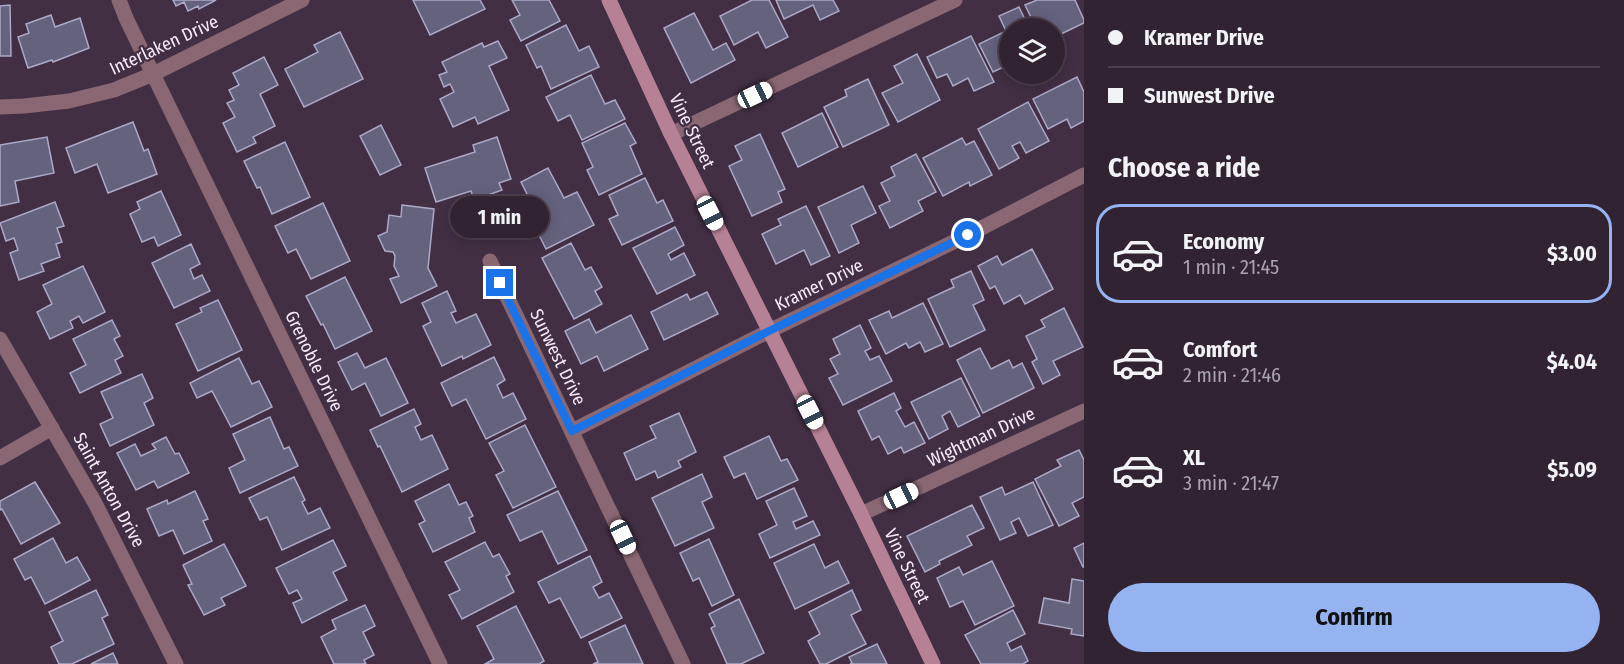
<!DOCTYPE html>
<meta charset="utf-8">
<style>
:root{--surface:#322333;--page:#3d2f3f;--text:#f1f3f6;--muted:#a8a4ac;--line:#4d404e;--accent:#95b2f1}
body{margin:0;font-family:"Fira Sans Condensed",sans-serif;background:var(--page);color:var(--text);height:100vh;display:flex;flex-direction:column;font-size:22px;white-space:nowrap}
*{box-sizing:border-box;margin:0}
p{font-size:20px;color:var(--muted)}
.icon{flex:none;width:33px;height:33px;fill:none;stroke:currentColor;stroke-width:2;stroke-linecap:round;stroke-linejoin:round}
.map{position:relative;flex:1;overflow:hidden}
.side{display:flex;flex-direction:column;background:var(--surface);width:540px}
.side>*{flex:none}
.top-card{display:grid;align-content:center;height:132px;padding:0 24px;background:var(--surface)}
.tools{position:absolute;left:999px;top:18px;display:grid;gap:12px}
.tools a{display:grid;place-items:center;width:66px;height:66px;border-radius:50%;background:var(--surface);box-shadow:0 3px 15px #0003,0 0 0 2px var(--line);font-size:30px}
.end{position:absolute;width:27px;height:27px;margin:-14px;border:8px solid #1a73e8;background:#fff;box-shadow:0 0 0 3px #fff}
.from{border-radius:50%}
.bubble{position:absolute;height:42px;border-radius:21px;background:var(--surface);box-shadow:0 3px 15px #0003,0 0 0 2px var(--line);font-size:20px;font-weight:700;line-height:42px;text-align:center}
.car{position:absolute;width:18px;height:36px;margin:-18px -9px;border-radius:8px;box-shadow:0 0 4px 2px #0007;background:linear-gradient(#fff 24%,#345 0 40%,#fff 0 76%,#345 0 86%,#fff 0)}
.top-card b{display:flex;align-items:center;gap:21px;height:57px;font-size:22px}
.top-card b+b{border-top:2px solid var(--line)}
.top-card i{width:15px;height:15px;background:var(--text)}
ul{padding:0;list-style:none}
li{display:flex;align-items:center;gap:18px;height:99px;margin:0 12px 9px;padding:0 12px;border:3px solid transparent;border-radius:24px}
li div{flex:1}
li b{display:block;font-size:22px}
li em{font-style:normal;font-weight:700}
li.active{border-color:var(--accent)}
li>.icon{width:54px;height:54px;stroke-width:1.5}
h2{padding:0 24px;font-size:27px;line-height:72px}
.action{display:flex;gap:12px;margin-top:auto;padding:12px 24px}
.action a{flex:1;height:69px;border-radius:36px;background:var(--accent);color:#111;font-size:24px;font-weight:700;line-height:69px;text-align:center}
main{display:flex;flex:1;min-height:0}
.map>svg:first-child{display:block}
.building{fill:#65627e;stroke:#aca9c8;stroke-width:1.5}
.lines{fill:none;stroke-linecap:round;stroke-linejoin:round}
.street{stroke:#896773;stroke-width:15}
.secondary{stroke:#b78195;stroke-width:15}
.route{stroke:#1a73e8;stroke-width:8}
.labels{text-anchor:middle;dominant-baseline:central;stroke-width:4.5;stroke-linejoin:round;paint-order:stroke}
.street-label{font-size:18px;fill:#f7ebf9;stroke:#422f44}
</style>
<main>
<div class="map">
<svg width="1084" height="664" viewBox="0 0 1084 664">
<rect width="100%" height="100%" fill="#422f44"/>
<g class="building">
<path d="M173 0H216L199 9 198 6 188 11 184 2 176 6Z"/>
<path d="M413 0H480L485 9 430 35Z"/>
<path d="M512 0H549L560 21 521 41 510 20 520 15Z"/>
<path d="M752 0H769L788 37 766 48 758 32 734 45 720 16Z"/>
<path d="M776 0H833L839 11 820 20 813 5 784 19Z"/>
<path d="M1037 0H1075L1084 20V23L1061 34 1064 42 1054 47V28H1036L1025 5Z"/>
<path d="M10 5 11 56H0V6Z"/>
<path d="M1019 7 1029 28H1010V64L993 72 979 44 1006 31 999 16Z"/>
<path d="M694 13 713 50 726 43 735 60 691 83 664 28Z"/>
<path d="M51 15 55 27 80 18 89 48 53 62 52 60 28 68 18 37 29 33 26 24Z"/>
<path d="M566 25 579 51 589 46 599 67 551 89 541 66 537 68 526 45Z"/>
<path d="M340 32 363 79 304 107 285 69 318 52 314 45Z"/>
<path d="M971 36 994 82 974 91 968 78 953 86 947 74 937 78 927 57Z"/>
<path d="M498 41 507 58 489 66 509 110 478 124 475 117 453 127 440 99 454 92 450 84 444 87 439 75 447 72 442 62 482 43 484 47Z"/>
<path d="M917 54 940 100 898 122 882 93 903 83 894 66Z"/>
<path d="M264 57 278 85 260 94 275 126 253 137 256 143 237 152 223 123 235 117 227 103 234 100 229 90 239 85 233 73Z"/>
<path d="M591 75 605 104 615 100 625 119 582 140 570 115 558 121 546 97Z"/>
<path d="M1077 77 1084 92V121L1071 128 1067 119 1048 129 1033 99Z"/>
<path d="M868 79 889 125 843 147 824 107 847 96 845 90Z"/>
<path d="M1028 102 1049 141 1026 153 1020 142 1012 146 1019 158 999 169 978 129Z"/>
<path d="M822 113 838 147 798 167 782 133Z"/>
<path d="M133 122 144 151 148 149 157 174 108 193 97 164 75 173 66 148Z"/>
<path d="M625 123 636 143 630 146 642 174 599 195 587 170 593 167 582 143Z"/>
<path d="M381 125 401 165 380 175 360 136Z"/>
<path d="M760 134 785 189 778 192 782 202 752 216 729 166 742 160 735 146Z"/>
<path d="M47 137 54 173 15 181 19 202 0 206V145Z"/>
<path d="M497 137 511 179 499 183 502 190 474 200 471 191 436 202 425 168 475 152 473 145Z"/>
<path d="M962 138 966 145 974 141 992 175 970 186 969 182 943 196 923 158Z"/>
<path d="M285 142 310 197 272 214 260 187 257 188 244 161Z"/>
<path d="M916 154 936 192 918 201 923 211 890 228 879 206 890 201 881 183 895 176 891 167Z"/>
<path d="M548 168 564 198 577 192 594 225 546 249 529 215 536 212 521 182Z"/>
<path d="M645 178 657 203 663 200 673 221 622 245 609 219 618 215 609 195Z"/>
<path d="M863 186 876 213 851 225 859 243 839 253 818 207Z"/>
<path d="M161 191 181 235 158 246 154 237 142 242 130 214 140 209 137 202Z"/>
<path d="M55 202 64 226 57 228 62 242 56 244 60 257 41 264 44 271 19 280 10 253 18 250 14 238 6 241 0 223Z"/>
<path d="M323 203 350 261 311 279 296 249 288 253 275 226Z"/>
<path d="M402 205 434 209 428 268 437 286 401 303 390 279 399 276 394 266 395 256 393 252 385 251 378 236 387 232 389 215 401 217Z"/>
<path d="M806 206 830 256 811 265 804 250 776 264 762 234 781 225 778 219Z"/>
<path d="M675 227 684 245 668 254 671 260 684 253 695 275 657 294 633 248Z"/>
<path d="M571 243 585 270 591 267 602 287 595 291 602 304 574 319 542 258Z"/>
<path d="M191 244 200 264 190 269 194 279 202 275 210 291 174 308 152 263Z"/>
<path d="M1032 249 1053 289 1025 304 1020 295 1004 304 995 286 990 289 978 266 997 256 1002 265Z"/>
<path d="M83 266 105 312 83 323 79 316 70 321 73 328 50 339 37 312 52 304 43 285Z"/>
<path d="M971 271 984 300 973 305 985 330 950 347 928 299 954 287 951 280Z"/>
<path d="M345 277 372 331 335 349 323 324 321 325 306 296Z"/>
<path d="M447 291 456 311 451 313 456 323 476 314 491 345 463 359 462 356 442 366 423 326 431 322 422 303Z"/>
<path d="M707 292 718 314 664 340 651 312 687 294 690 300Z"/>
<path d="M218 300 242 350 198 371 176 324 202 312 200 308Z"/>
<path d="M923 303 943 344 925 352 920 342 909 348 906 343 886 354 869 320 889 311 892 318Z"/>
<path d="M1064 308 1083 347 1053 361 1060 375 1043 384 1032 362 1037 359 1026 336 1045 327 1041 320Z"/>
<path d="M631 315 648 349 604 371 597 356 581 364 565 331 589 319 596 333Z"/>
<path d="M112 320 120 336 114 339 123 356 115 360 121 373 80 393 70 373 86 365 73 339Z"/>
<path d="M860 325 871 348 865 351 870 360 879 356 892 381 843 405 829 378 838 374 830 359 840 354 833 339Z"/>
<path d="M980 348 991 369 1009 360 1013 368 1022 363 1034 388 983 413 957 360Z"/>
<path d="M357 353 365 368 386 358 408 403 381 416 365 383 352 390 338 362Z"/>
<path d="M494 357 505 380 497 385 503 398 513 393 526 419 486 439 466 399 452 406 441 383Z"/>
<path d="M239 358 252 384 259 381 272 407 231 427 212 391 197 398 190 383Z"/>
<path d="M142 374 153 398 144 403 154 425 110 446 100 424 113 418 101 392Z"/>
<path d="M961 378 980 416 958 427 950 411 942 416 948 429 929 439 911 402Z"/>
<path d="M894 393 901 408 896 411 905 427 914 422 925 443 904 453 901 447 888 454 879 436 872 440 858 411Z"/>
<path d="M414 409 421 424 415 427 421 440 432 435 448 469 402 492 380 446 378 447 370 430Z"/>
<path d="M679 413 696 452 678 461 681 467 658 478 655 471 636 480 624 453 656 438 650 426Z"/>
<path d="M270 417 284 449 289 447 298 466 240 493 229 468 245 460 233 434Z"/>
<path d="M525 425 556 487 513 508 496 475 504 471 489 443Z"/>
<path d="M769 436 781 461 787 459 798 480 757 499 745 473 734 478 724 457Z"/>
<path d="M166 437 175 454 179 453 189 473 158 488 154 481 136 490 117 453 135 444 141 456 156 449 152 444Z"/>
<path d="M1079 450 1084 460V497L1072 503 1079 516 1059 526 1035 479 1061 466 1057 460Z"/>
<path d="M702 474 712 497 702 502 714 528 675 546 652 498Z"/>
<path d="M294 477 305 500 302 502 308 514 320 508 330 528 282 550 267 517 260 520 249 498Z"/>
<path d="M35 482 60 523 21 544 2 509 0 510V501Z"/>
<path d="M1033 482 1053 525 1028 536 1019 518 1011 522 1016 533 1000 540 980 497 1002 487 1005 495Z"/>
<path d="M449 484 459 505 466 502 473 516 469 518 475 532 433 552 419 524 425 521 415 501Z"/>
<path d="M794 488 807 516 793 522 796 529 813 521 820 535 770 558 759 534 777 525 766 501Z"/>
<path d="M195 491 208 519 203 521 212 541 184 554 173 530 159 536 147 509 167 500 168 504Z"/>
<path d="M558 491 587 550 558 564 542 531 520 541 507 515Z"/>
<path d="M972 505 984 528 967 536 972 545 939 561 940 564 925 572 907 536Z"/>
<path d="M53 538 66 563 77 557 90 580 45 604 31 577 25 580 14 559Z"/>
<path d="M709 539 734 595 712 606 699 578 693 581 680 553Z"/>
<path d="M333 540 346 566 333 572 347 600 302 623 293 603 302 599 297 590 289 594 276 568Z"/>
<path d="M485 542 493 557 499 554 510 574 506 576 514 592 462 619 449 595 460 590 445 562Z"/>
<path d="M1084 543V567H1083L1074 548Z"/>
<path d="M224 544 246 586 221 598 225 605 204 615 188 585 192 584 183 565Z"/>
<path d="M814 544 825 568 838 561 849 583 795 609 774 563Z"/>
<path d="M590 556 602 582 593 587 599 598 609 593 622 618 581 638 560 598 549 603 538 582Z"/>
<path d="M992 561 1014 606 975 625 963 601 950 607 937 578 959 567 963 575Z"/>
<path d="M1072 579 1084 581V636L1071 634 1072 629 1039 623 1044 598 1069 603Z"/>
<path d="M96 590 108 615 102 618 114 644 72 664H59L51 647 63 641 49 612Z"/>
<path d="M852 590 861 610 851 615 866 644 826 664H820L808 641 820 634 809 612Z"/>
<path d="M739 599 764 653 741 664H727L711 628 715 626 709 614Z"/>
<path d="M365 605 375 626 363 632 374 655 364 660 366 664H334L321 637 336 629 332 620Z"/>
<path d="M516 606 544 661 539 664H485L494 659 477 626Z"/>
<path d="M1013 610 1025 634 1007 643 1011 651 1021 646 1028 661 1023 664H981L965 635Z"/>
<path d="M625 625 643 664H593L598 662 589 642Z"/>
<path d="M877 644 887 664H850L852 663 849 657Z"/>
<path d="M113 653 118 664H91Z"/>
</g>
<g class="lines">
<g class="street">
<path d="M119 0 126 18 153 74 440 664"/>
<path d="M0 107 24 106 69 101 114 90 153 74 302 0"/>
<path d="M671 134 955 0"/>
<path d="M490 261 683 664"/>
<path d="M0 339 95 503 176 664"/>
<path d="M572 431 769 331 968 235 1084 175"/>
<path d="M0 458 52 428"/>
<path d="M861 514 1084 411"/>
</g>
<path class="secondary" d="M609 0 671 134 861 514 933 664"/>
</g>
<g class="lines">
<path class="route" d="M500 283 572 431 769 331 968 235"/>
</g>
<g class="labels">
<g class="street-label">
<text transform="translate(164 45) rotate(-25)">Interlaken Drive</text>
<text transform="translate(692 131) rotate(64)">Vine Street</text>
<text transform="translate(819 285) rotate(-26)">Kramer Drive</text>
<text transform="translate(558 357) rotate(64)">Sunwest Drive</text>
<text transform="translate(314 361) rotate(64)">Grenoble Drive</text>
<text transform="translate(981 437) rotate(-25)">Wightman Drive</text>
<text transform="translate(109 490) rotate(61)">Saint Anton Drive</text>
<text transform="translate(907 566) rotate(64)">Vine Street</text>
</g>
</g>
</svg>
<div class="tools">
<a><svg class="icon" aria-label="layers" viewBox="0 0 24 24"><path d="M12 4l9 5-9 5-9-5zM3 14l9 5 9-5"/></svg></a>
</div>
<i class="end from" style="left:968px;top:235px"></i>
<i class="end" style="left:500px;top:283px"></i>
<div class="bubble" style="left:450px;top:196px;width:99px">1 min</div>
<i class="car" style="left:755px;top:95px;rotate:65deg"></i>
<i class="car" style="left:710px;top:213px;rotate:153deg"></i>
<i class="car" style="left:810px;top:412px;rotate:153deg"></i>
<i class="car" style="left:901px;top:496px;rotate:65deg"></i>
<i class="car" style="left:623px;top:537px;rotate:155deg"></i>
</div>
<section class="side">
<div class="top-card">
<b><i class="from"></i>Kramer Drive</b>
<b><i></i>Sunwest Drive</b>
</div>
<h2>Choose a ride</h2>
<ul>
<li class="active"><svg class="icon" aria-label="car" viewBox="0 0 24 24"><path d="M5 17H2v-5l4-1 3-4h7l3 4 3 1v5h-3M9 17h6M6 11h13"/><circle cx="7" cy="17" r="2"/><circle cx="17" cy="17" r="2"/></svg><div><b>Economy</b><p>1 min · 21:45</p></div><em>$3.00</em></li>
<li><svg class="icon" aria-label="car" viewBox="0 0 24 24"><path d="M5 17H2v-5l4-1 3-4h7l3 4 3 1v5h-3M9 17h6M6 11h13"/><circle cx="7" cy="17" r="2"/><circle cx="17" cy="17" r="2"/></svg><div><b>Comfort</b><p>2 min · 21:46</p></div><em>$4.04</em></li>
<li><svg class="icon" aria-label="car" viewBox="0 0 24 24"><path d="M5 17H2v-5l4-1 3-4h7l3 4 3 1v5h-3M9 17h6M6 11h13"/><circle cx="7" cy="17" r="2"/><circle cx="17" cy="17" r="2"/></svg><div><b>XL</b><p>3 min · 21:47</p></div><em>$5.09</em></li>
</ul>
<div class="action"><a>Confirm</a></div>
</section>
</main>
